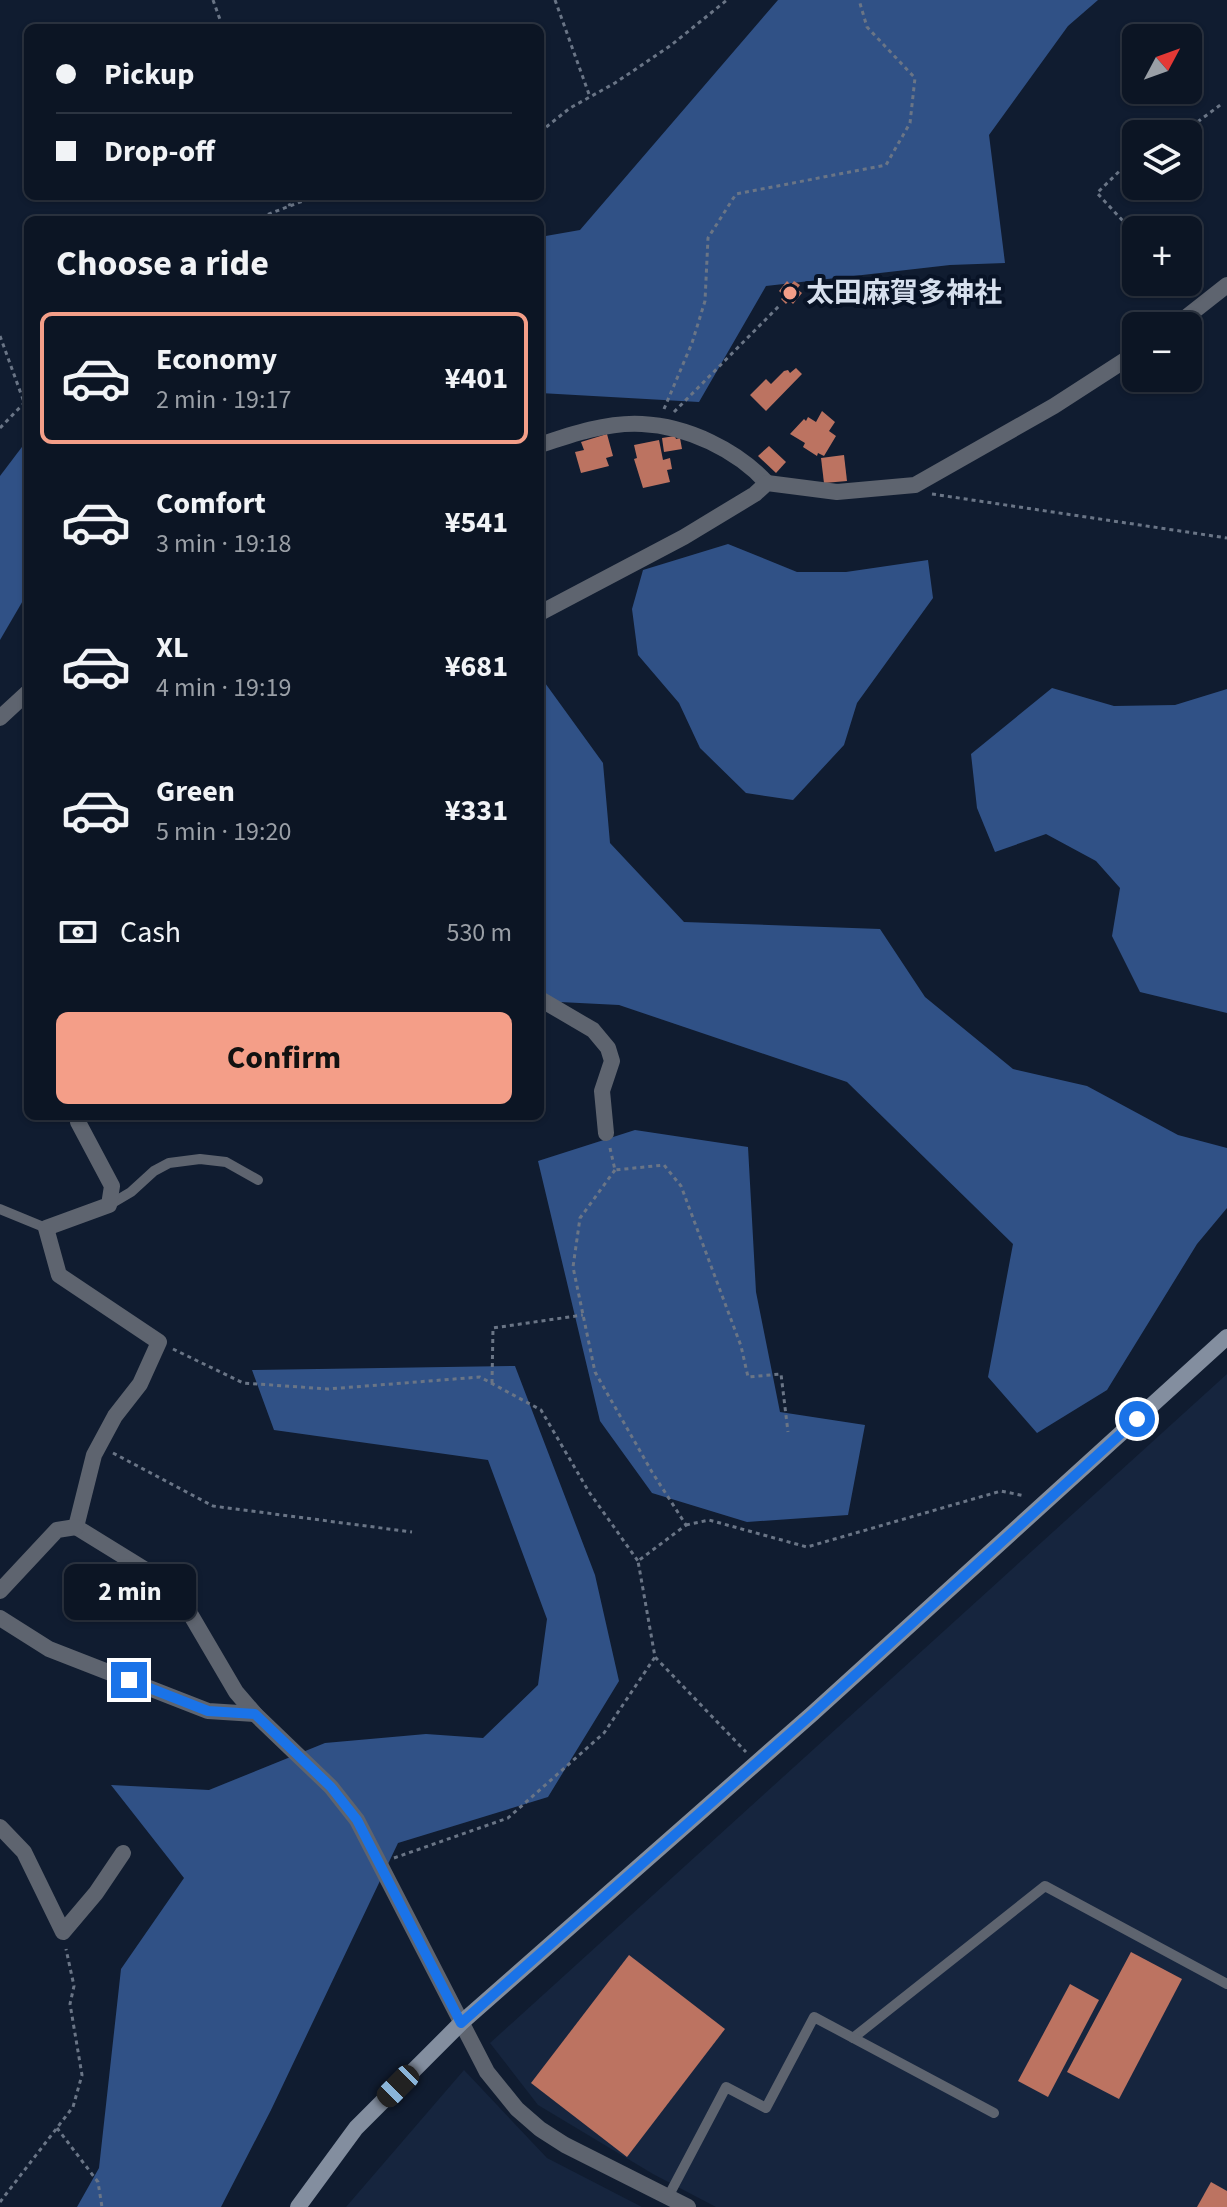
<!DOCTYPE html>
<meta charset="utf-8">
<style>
:root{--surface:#0c1524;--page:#151e2c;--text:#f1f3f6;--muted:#9a9fa6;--line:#2c3441;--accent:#f49e88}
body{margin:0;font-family:"Source Sans 3","Noto Sans JP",sans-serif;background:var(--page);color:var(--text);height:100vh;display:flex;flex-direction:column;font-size:30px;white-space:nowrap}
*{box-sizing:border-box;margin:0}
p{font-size:26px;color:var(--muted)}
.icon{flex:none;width:44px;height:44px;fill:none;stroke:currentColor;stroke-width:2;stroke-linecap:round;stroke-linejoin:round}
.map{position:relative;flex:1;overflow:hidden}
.drawer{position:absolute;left:24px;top:216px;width:520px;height:904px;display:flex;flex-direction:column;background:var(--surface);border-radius:12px;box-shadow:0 2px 6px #0004,0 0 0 2px var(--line)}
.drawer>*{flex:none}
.banner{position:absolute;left:24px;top:24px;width:520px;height:176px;border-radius:12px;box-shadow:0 2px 6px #0004,0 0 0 2px var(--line);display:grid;align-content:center;height:176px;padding:0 32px;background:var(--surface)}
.needle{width:52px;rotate:49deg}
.buttons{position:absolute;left:1122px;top:24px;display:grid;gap:16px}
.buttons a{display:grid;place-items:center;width:80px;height:80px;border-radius:12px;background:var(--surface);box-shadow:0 2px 6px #0004,0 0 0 2px var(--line);font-size:40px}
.end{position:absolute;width:36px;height:36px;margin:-18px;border:10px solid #1a73e8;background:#fff;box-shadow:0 0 0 4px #fff}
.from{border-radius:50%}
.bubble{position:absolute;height:56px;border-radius:12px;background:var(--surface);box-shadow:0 2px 6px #0004,0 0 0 2px var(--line);font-size:26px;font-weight:700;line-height:56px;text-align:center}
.car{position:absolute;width:24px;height:48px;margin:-24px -12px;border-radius:10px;box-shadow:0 0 6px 2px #0007;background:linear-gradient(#222 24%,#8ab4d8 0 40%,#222 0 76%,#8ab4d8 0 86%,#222 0)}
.banner b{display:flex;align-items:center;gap:28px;height:76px;font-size:30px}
.banner b+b{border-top:2px solid var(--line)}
.banner i{width:20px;height:20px;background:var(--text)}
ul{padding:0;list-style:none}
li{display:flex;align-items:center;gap:24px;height:132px;margin:0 16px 12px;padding:0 16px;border:4px solid transparent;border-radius:12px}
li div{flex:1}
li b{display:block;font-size:30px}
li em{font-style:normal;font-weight:700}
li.current{border-color:var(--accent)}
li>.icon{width:72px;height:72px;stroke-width:1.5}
h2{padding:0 32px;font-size:36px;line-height:96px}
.pay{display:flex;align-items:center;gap:20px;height:88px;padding:0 32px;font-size:30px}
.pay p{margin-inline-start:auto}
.primary-button{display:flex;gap:16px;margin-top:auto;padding:16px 32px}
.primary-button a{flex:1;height:92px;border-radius:12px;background:var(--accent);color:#111;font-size:32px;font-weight:700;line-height:92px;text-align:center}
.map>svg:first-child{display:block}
.built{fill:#16253e}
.forest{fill:#305186}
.building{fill:#bc7361}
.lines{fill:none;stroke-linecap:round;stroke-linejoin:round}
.path{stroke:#6a7586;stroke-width:3;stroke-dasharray:4 4;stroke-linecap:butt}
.lane{stroke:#5e646f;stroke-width:10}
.street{stroke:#5e646f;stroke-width:16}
.secondary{stroke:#838e9f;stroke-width:16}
.route{stroke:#1a73e8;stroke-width:10}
.poi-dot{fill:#f49e88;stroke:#081326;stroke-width:3}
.labels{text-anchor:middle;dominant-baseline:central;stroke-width:8;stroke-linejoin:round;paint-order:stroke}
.poi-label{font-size:28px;font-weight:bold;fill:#d6dfed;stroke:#081326;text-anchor:start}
</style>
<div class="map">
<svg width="1227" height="2207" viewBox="0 0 1227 2207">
<rect width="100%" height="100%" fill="#101c30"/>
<g class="built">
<path d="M1227 1374V2207H716L653 2174 538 2105 490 2043Z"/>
<path d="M464 2070 547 2158 642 2207H346Z"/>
</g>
<g class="forest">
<path d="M778 0H1098L1068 26 989 135 1005 263 950 265 766 286 699 402 540 393V237L580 230Z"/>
<path d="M28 439V592L0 640V476Z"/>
<path d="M728 544 797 572H846L928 560 933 598 857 703 844 745 793 800 746 793 700 748 679 703 638 655 632 609 643 570Z"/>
<path d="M540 676 603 763 610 843 684 922 880 929 925 997 1013 1069 1087 1086 1178 1135 1227 1148V1208L1197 1244 1107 1390 1037 1433 988 1377 1013 1244 847 1082 619 1005 540 1001Z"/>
<path d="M1052 688 1114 706 1175 705 1227 689V1013L1140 992 1112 936 1120 888 1096 861 1046 834 995 852 977 808 971 754Z"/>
<path d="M635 1130 748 1147 756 1292 780 1412 865 1425 848 1515 747 1522 652 1493 600 1421 538 1161Z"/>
<path d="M515 1366 595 1575 619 1681 548 1797 398 1843 271 2110 221 2207H77L99 2168 121 1969 184 1878 111 1785 209 1790 325 1743 426 1734 483 1738 538 1685 547 1619 488 1460 274 1430 252 1370Z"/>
</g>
<g class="building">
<path d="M787 281 791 285 794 281 800 285 797 289 802 293 793 304 789 300 786 304 781 299 784 296 779 291Z"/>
<path d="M796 368 802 374 766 411 750 395 766 379 771 384 784 371 788 370 790 373Z"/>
<path d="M822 411 835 422 829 431 836 436 824 456 818 453 817 456 803 447 805 443 790 434 804 419 806 421 808 417 816 422Z"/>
<path d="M607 434 613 456 606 458 609 466 581 473 575 452 584 450 581 442Z"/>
<path d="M675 436 676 439 680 438 682 449 664 452 662 438Z"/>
<path d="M659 440 663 460 670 458 672 469 667 470 670 482 643 488 634 459 637 458 634 445Z"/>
<path d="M769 446 786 462 776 473 758 456Z"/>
<path d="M844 455 847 481 824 483 821 458Z"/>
<path d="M1131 1952 1182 1979 1119 2099 1067 2072Z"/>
<path d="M629 1955 725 2029 627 2157 531 2083Z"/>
<path d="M1070 1984 1099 2000 1048 2097 1018 2081Z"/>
<path d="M1211 2182 1227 2191V2207H1197Z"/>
</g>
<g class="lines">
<g class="path">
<path d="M213 0 223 28"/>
<path d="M555 0 590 97"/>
<path d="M540 132 570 108 615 83 670 46 727 0"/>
<path d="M1177 134 1192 126 1223 103"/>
<path d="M1136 155 1097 193 1136 235"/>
<path d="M286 196 290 206"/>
<path d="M400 196H421"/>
<path d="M253 220 316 196"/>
<path d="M1180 282 1191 294"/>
<path d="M0 336 24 402"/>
<path d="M664 409 692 343 705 301 708 238 736 194 886 165 910 123 915 78 867 27 859 0"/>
<path d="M674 412 781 304"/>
<path d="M0 428 28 399"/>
<path d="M932 494 1227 538"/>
<path d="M610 1148 615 1170 664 1165 681 1186 741 1346 748 1377 781 1374 788 1432"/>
<path d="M615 1170 580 1218 573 1267 595 1372 652 1472 686 1525 638 1561 655 1657 746 1752"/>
<path d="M173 1349 243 1383 328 1389 480 1377 541 1410 589 1492 638 1561"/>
<path d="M492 1383 493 1328 583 1315"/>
<path d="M113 1453 213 1506 412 1532"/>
<path d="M686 1525 709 1520 807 1547 1001 1491 1025 1496"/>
<path d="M394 1858 508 1818 604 1733 655 1657"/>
<path d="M57 2128 98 2182 102 2207"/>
<path d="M0 2202 73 2107 82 2075 70 2004 74 1986 66 1949"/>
</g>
<g class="lane">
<path d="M109 1205 131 1192 154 1171 169 1163 200 1159 226 1162 258 1180"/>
<path d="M0 1209 46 1228"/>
<path d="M853 2038 1045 1886 1227 1984"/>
<path d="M668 2197 726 2087 766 2108 814 2017 994 2113"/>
</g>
<g class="street">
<path d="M1175 326 1227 285"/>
<path d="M540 445C572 434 608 422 642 424 687 426 737 450 767 483"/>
<path d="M540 613 684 537 755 494 767 483 837 492 915 485 1054 406 1136 353"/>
<path d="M0 718 28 692"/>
<path d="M540 999 593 1030 608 1048 612 1061 602 1091 606 1133"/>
<path d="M80 1116 78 1122 112 1186 109 1205 46 1228 59 1275 159 1342 140 1384 115 1416 94 1455 76 1527 175 1588 236 1692 255 1714 331 1787 357 1820 487 2072 517 2109 540 2129 565 2145 688 2207"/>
<path d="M0 1591 57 1530 76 1527"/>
<path d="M0 1618 49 1649 208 1711 255 1714"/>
<path d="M0 1827 24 1852 63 1932 96 1893 123 1853"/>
</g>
<path class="secondary" d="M298 2207 356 2128 461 2023 812 1714 1227 1337"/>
</g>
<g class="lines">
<path class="route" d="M129 1680 208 1711 255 1714 331 1787 357 1820 461 2023 812 1714 1137 1419"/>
</g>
<circle class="poi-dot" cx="790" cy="293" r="8"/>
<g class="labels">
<g class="poi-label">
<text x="806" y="293">太田麻賀多神社</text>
</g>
</g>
</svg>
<div class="buttons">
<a><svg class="needle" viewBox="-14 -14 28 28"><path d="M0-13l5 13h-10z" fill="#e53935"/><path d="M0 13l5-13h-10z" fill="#9a9fa6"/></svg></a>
<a><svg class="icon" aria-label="layers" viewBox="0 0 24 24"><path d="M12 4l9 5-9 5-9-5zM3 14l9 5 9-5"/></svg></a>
<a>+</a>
<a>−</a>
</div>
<i class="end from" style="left:1137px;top:1419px"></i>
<i class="end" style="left:129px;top:1680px"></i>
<div class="bubble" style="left:64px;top:1564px;width:132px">2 min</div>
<i class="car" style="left:398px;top:2086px;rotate:225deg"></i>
<div class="banner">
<b><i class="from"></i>Pickup</b>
<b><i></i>Drop-off</b>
</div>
<section class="drawer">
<h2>Choose a ride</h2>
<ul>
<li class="current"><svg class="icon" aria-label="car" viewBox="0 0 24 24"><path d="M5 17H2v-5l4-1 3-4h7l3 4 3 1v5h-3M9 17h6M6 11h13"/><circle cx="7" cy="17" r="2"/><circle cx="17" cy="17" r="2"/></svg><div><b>Economy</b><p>2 min · 19:17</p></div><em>¥401</em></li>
<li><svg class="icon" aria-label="car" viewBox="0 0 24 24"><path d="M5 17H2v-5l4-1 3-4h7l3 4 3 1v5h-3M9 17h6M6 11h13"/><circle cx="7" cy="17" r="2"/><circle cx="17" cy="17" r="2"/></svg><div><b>Comfort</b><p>3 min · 19:18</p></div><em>¥541</em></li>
<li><svg class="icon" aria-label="car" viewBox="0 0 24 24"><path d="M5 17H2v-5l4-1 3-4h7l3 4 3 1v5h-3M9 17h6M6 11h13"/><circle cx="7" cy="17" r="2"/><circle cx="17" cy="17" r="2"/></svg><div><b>XL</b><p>4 min · 19:19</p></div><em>¥681</em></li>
<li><svg class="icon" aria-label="car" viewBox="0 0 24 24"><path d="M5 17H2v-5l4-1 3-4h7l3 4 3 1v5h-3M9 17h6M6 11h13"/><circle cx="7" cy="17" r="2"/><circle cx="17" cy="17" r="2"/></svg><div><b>Green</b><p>5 min · 19:20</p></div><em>¥331</em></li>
</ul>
<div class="pay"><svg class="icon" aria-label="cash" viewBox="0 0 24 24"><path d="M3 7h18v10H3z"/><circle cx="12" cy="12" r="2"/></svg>Cash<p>530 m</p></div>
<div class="primary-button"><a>Confirm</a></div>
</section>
</div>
